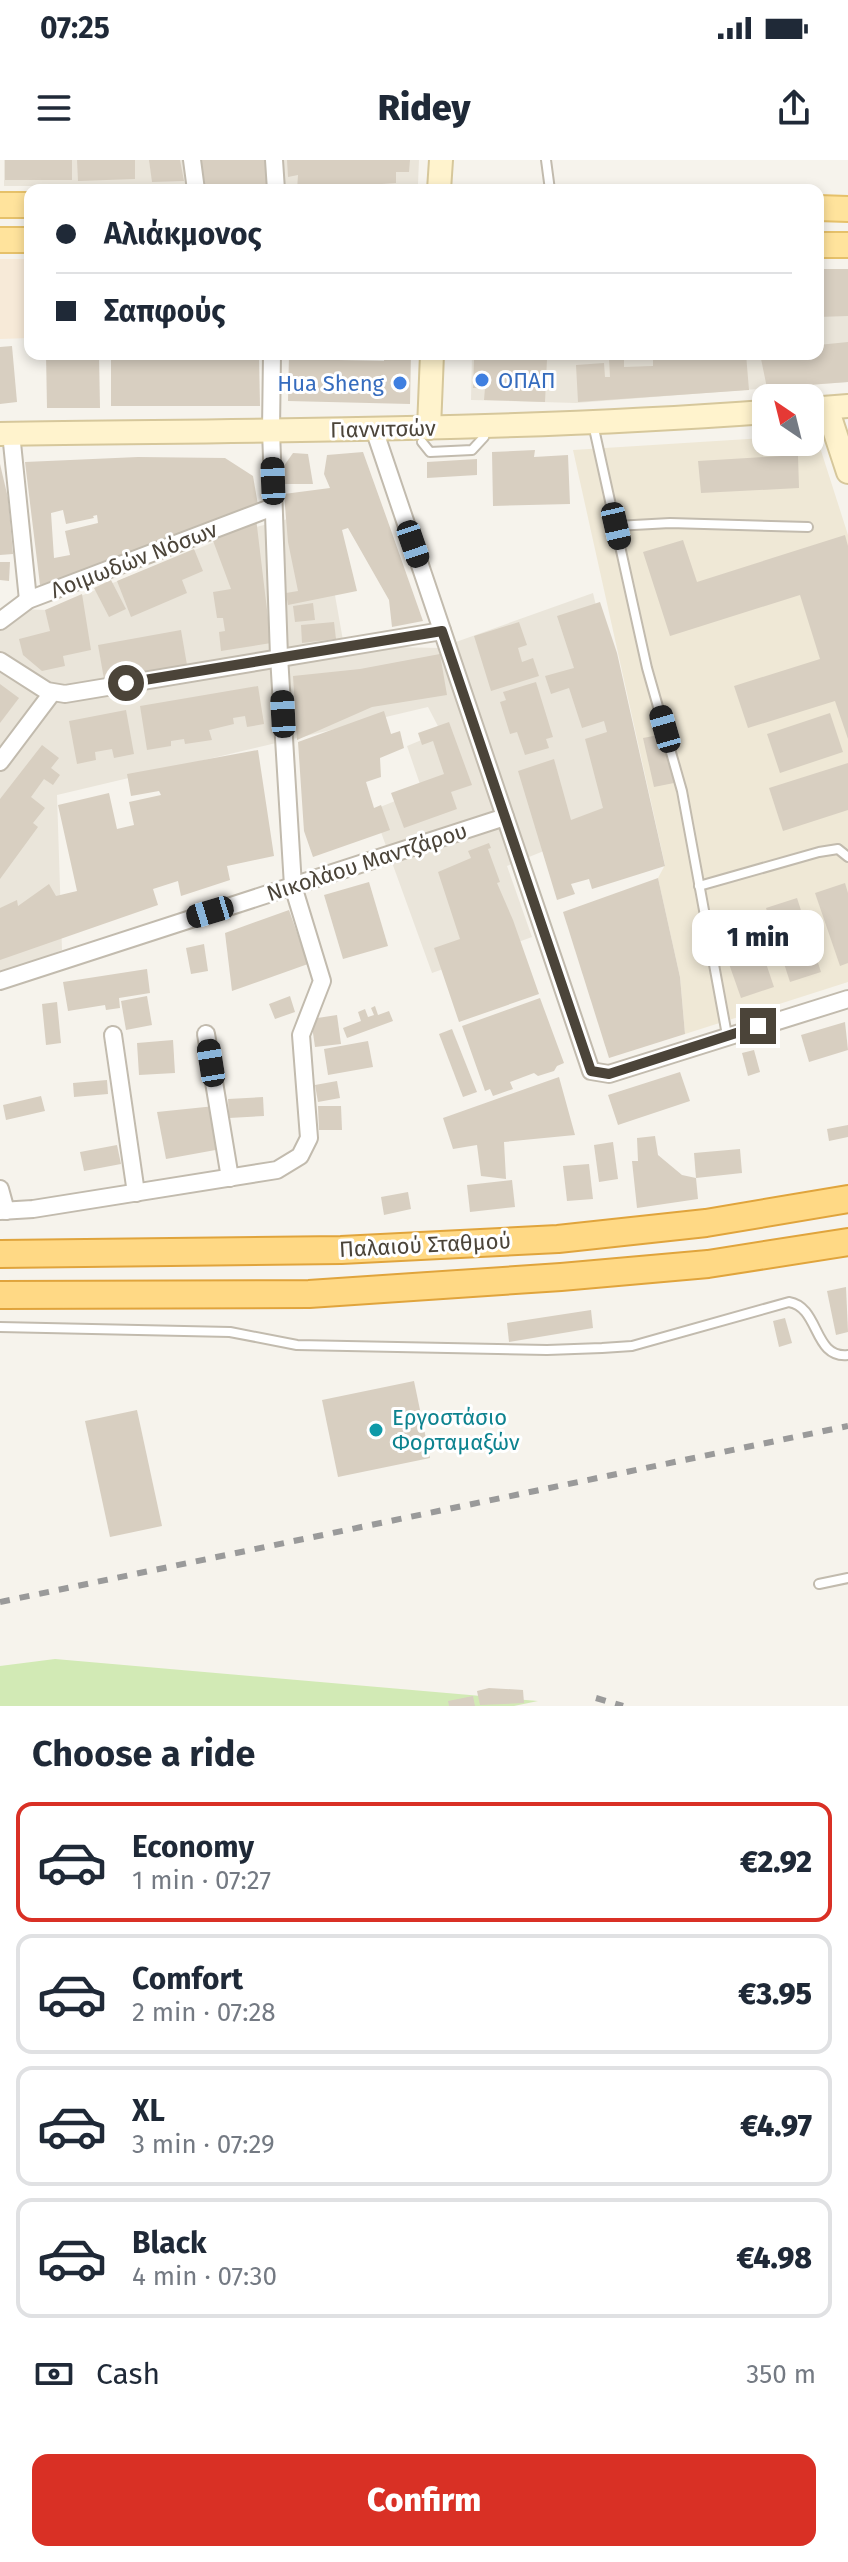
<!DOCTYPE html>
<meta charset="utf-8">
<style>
:root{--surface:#fff;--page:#f2f2f3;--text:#1f2937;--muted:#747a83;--line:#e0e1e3;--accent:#d93025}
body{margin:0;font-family:"Fira Sans",sans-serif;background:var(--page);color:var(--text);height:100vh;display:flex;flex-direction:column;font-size:30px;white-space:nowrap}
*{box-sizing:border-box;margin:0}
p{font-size:26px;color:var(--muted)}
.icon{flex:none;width:44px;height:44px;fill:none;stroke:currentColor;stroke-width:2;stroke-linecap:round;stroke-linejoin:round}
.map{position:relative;height:1546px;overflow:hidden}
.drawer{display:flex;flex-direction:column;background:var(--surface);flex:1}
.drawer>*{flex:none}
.hud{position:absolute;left:24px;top:24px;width:800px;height:176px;border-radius:16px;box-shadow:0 4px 12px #0003;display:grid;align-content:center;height:176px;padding:0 32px;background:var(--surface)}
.needle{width:52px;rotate:325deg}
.controls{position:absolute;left:752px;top:224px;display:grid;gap:16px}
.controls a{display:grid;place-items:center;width:72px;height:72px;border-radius:16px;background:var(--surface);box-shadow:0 4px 12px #0003;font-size:40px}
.end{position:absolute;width:36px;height:36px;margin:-18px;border:10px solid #4b4439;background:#fff;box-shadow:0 0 0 4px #fff}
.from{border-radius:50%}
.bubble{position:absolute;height:56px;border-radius:16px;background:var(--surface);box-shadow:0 4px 12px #0003;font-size:26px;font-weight:800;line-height:56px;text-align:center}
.car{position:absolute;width:24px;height:48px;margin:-24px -12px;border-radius:10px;box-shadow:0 0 6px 2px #0007;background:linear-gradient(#222 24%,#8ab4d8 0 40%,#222 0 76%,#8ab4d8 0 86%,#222 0)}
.hud b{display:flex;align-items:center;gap:28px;height:76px;font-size:30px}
.hud b+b{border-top:2px solid var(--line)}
.hud i{width:20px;height:20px;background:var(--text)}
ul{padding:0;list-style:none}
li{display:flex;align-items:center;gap:24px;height:120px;margin:0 16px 12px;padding:0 16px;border:4px solid var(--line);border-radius:16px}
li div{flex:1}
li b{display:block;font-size:30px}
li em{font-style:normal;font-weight:800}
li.active{border-color:var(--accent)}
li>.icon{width:72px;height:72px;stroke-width:1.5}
h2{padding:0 32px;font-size:36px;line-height:96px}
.pay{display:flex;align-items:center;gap:20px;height:88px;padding:0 32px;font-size:30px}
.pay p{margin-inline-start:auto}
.action{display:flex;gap:16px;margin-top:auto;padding:16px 32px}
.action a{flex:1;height:92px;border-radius:16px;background:var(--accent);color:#fff;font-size:32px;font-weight:800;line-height:92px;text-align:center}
.status{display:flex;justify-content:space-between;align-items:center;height:56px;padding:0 40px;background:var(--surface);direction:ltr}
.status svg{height:22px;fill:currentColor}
header{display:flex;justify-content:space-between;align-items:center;height:104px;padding:0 32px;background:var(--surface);font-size:36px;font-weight:800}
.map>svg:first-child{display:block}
.residential{fill:#eae5da}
.commercial{fill:#f7ead8}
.education{fill:#efe8d6}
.green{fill:#d2eab5}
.building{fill:#d8cfc1;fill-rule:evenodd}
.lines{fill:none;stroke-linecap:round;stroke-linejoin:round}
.service-casing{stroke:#c2bbae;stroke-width:12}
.minor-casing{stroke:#c2bbae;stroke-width:20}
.secondary-casing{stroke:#d6c79b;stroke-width:26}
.primary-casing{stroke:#e6c16a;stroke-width:28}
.trunk-casing{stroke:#e0a43c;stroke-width:30}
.service{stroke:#fff;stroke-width:8}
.minor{stroke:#fff;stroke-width:16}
.secondary{stroke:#fff3cd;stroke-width:22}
.primary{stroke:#ffe39c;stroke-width:24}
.trunk{stroke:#ffd985;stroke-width:26}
.rail{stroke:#9a9a9a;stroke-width:6;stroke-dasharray:10 10;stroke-linecap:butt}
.route{stroke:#4b4439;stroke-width:10}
.shop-dot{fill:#3f7fe0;stroke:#fff;stroke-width:3}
.culture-dot{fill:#0f9aa8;stroke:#fff;stroke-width:3}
.labels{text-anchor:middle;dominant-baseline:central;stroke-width:6;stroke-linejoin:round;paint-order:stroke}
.shop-label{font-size:22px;fill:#366cbe;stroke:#fff;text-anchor:start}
.street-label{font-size:22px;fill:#4b4439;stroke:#fff}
.culture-label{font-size:22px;fill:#0d838f;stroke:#fff;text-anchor:start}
</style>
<div class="status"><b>07:25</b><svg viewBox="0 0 49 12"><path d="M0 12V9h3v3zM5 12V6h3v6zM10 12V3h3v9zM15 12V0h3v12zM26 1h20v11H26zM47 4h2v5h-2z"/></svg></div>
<header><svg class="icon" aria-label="menu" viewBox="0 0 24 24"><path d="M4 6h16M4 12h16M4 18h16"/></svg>Ridey<svg class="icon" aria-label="share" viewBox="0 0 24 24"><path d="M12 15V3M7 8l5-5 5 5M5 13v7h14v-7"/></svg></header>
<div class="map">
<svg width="848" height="1546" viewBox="0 0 848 1546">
<rect width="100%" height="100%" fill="#f6f3ec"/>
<g class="residential">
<path d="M4 0H419L418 24 257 26H4Z"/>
<path d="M818 109H848V222L576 243 471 240 472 194H818Z"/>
<path d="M320 351 344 486 439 488 593 433 645 650 507 706 532 777 432 813 373 650 422 630 407 586 441 572 428 547 57 635 62 790 0 814V460L19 449 46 450 244 370Z"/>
</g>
<path class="commercial" d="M0 99H30V178L0 179Z"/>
<path class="education" d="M810 275H816L848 375V822L685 874 680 817 658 718 665 705 573 290 766 278V282H810Z"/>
<path class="green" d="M55 1499 538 1541 514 1546H0V1506Z"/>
<g class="building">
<rect x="5" y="0" width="67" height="20"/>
<path d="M77 0H135V19L78 21Z"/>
<path d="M149 0H180L184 21 152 22Z"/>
<path d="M199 0H265L267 28 201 30Z"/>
<path d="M287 0H410L409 12H396V23L297 30 298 15 288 17Z"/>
<path d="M818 109H848V156L818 157Z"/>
<path d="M848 182V222L767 228 760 194H818V185Z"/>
<path d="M12 186 17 242 0 244V187Z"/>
<path d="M46 194H99L100 248H47Z"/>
<path d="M111 194H259L260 246H111Z"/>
<path d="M289 194H338V200L384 201V194H411L410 244 288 241Z"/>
<path d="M478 194H507V199H510L511 194H531V198L547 199 545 242 484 240 485 228H473L474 199 478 200Z"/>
<path d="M668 194H746L749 230 578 242 576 205 604 203 605 217H610L609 198 624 197V207L653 206V196Z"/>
<path d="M535 290 534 297 568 295 570 344 493 346 492 292Z"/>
<path d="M363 292 387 359 423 461 392 467 389 440 348 368 342 370 357 431 288 445 286 433 298 431 288 382 284 334 330 328 324 314 327 295Z"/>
<path d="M293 293 308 294 313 324H281V310Z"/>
<path d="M798 295 799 328 701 333 698 301Z"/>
<path d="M138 297 225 298 253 316 258 345 74 417 40 425 25 302ZM63 350 66 364 94 358 93 356 97 355 98 363 65 371 70 395 54 398 51 353Z"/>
<path d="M477 299V315L427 318V302Z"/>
<path d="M0 304 8 338 13 394 0 395Z"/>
<path d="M256 358 271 483 221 491 219 472 225 471 223 458H217L213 432 231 429 212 378Z"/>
<path d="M845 375 848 386V579L835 541 748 568 734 526 820 499 800 435 670 476 643 392 683 380 697 422Z"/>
<path d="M194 389 203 411 182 420 187 433 131 457 117 421Z"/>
<path d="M0 402H10L9 421 0 420Z"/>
<path d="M111 420 126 449 109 457 94 428Z"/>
<path d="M82 434 91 490 63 496 65 506 42 511 23 495 19 479 50 471 45 450Z"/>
<path d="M600 442 617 493 665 706 592 729 589 719 571 724 575 734 557 740 518 611 554 599 571 660 603 648 585 579 607 572 604 561 582 568 569 528 551 534 545 516 574 508 557 456Z"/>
<path d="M313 443 315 460 295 462 293 446Z"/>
<path d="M334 462 336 479 302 483 301 465Z"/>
<path d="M519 462 527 485 518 488 522 502 533 498 539 516 491 531 474 476Z"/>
<path d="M181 470 187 505 104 519 98 485Z"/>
<path d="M440 494 447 535 372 547 297 580 293 516 360 509Z"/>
<path d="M536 522 553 577 546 579 549 588 525 595 517 572 510 574 500 542 506 540 503 532Z"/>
<path d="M0 524 19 538 0 563Z"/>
<path d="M258 526 264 564 247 567 245 556 233 558 234 564 209 570 212 580 185 584 184 579 171 581V586L147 590 140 546Z"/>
<path d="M126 550 134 594 114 598 112 589 95 592 96 600 77 604 69 561Z"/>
<path d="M384 551 391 574 400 571 404 588 380 598 381 617 366 622 374 648 381 645 390 670 313 697 304 671 298 582Z"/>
<path d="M830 553 843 592 780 613 767 574Z"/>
<path d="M449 562 472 625 451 632 457 649 404 668 391 633 444 614 433 581 422 585 418 573Z"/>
<path d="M664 574 674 623 654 627 643 578Z"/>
<path d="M42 585 59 598 51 608 60 615 53 625 44 619 31 637 45 648 33 663 38 667 0 719V639Z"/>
<path d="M258 590 274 696 227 706 230 720 181 736 178 721 153 729 158 745 0 800V748L17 740 18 746 49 724 56 736 77 731 58 645 109 633 117 669 134 665 129 642 161 635 159 631 131 636 127 614Z"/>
<path d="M848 603V650L783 671 769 628Z"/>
<path d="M489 683 491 688 488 689 500 722 497 723 513 760 539 834 459 862 434 788 460 779 438 712 471 698 468 691Z"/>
<path d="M658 718 680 817 685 874 609 898 563 752Z"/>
<path d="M369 722 388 786 343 799 324 735Z"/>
<path d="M845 723 848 733V803L840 806 815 733Z"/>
<path d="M797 738 821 812 790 822 766 748Z"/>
<path d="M289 750 308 804 232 831 225 773Z"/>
<path d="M749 753 774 827 741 838 715 764Z"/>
<path d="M204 784 208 811 191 814 186 788Z"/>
<path d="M147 809 150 833 119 838 120 848 106 850 105 845 68 851 63 822Z"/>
<path d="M147 836 152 865 126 870 121 841Z"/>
<path d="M290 836 295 852 275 859 269 844Z"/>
<path d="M540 838 564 903 557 906 554 911 538 916 534 913 510 922 513 929 493 936 490 929 485 931 462 866Z"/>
<path d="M57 842 61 883 46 885 42 844Z"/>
<path d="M375 846 378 855 389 851 393 861 347 878 343 868 361 861 358 852 365 849 368 857 374 855 371 848Z"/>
<path d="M337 855 341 884 315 887 311 859Z"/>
<path d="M845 862 848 890 809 902 801 875Z"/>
<path d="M452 869 477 932 463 937 439 874Z"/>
<path d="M173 880 175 913 139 915 137 883Z"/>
<path d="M368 881 373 907 328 915 324 889Z"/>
<path d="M754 890 760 912 748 916 742 893Z"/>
<path d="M680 912 690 941 618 965 608 935Z"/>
<path d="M559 917 575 975 504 982 506 1019 481 1016 477 985 453 989 443 958Z"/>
<path d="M107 920 108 934 74 937 73 923Z"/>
<path d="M337 921 340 938 318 942 315 925Z"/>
<path d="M41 936 45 951 6 960 3 945Z"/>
<path d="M263 937 264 956 229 958 228 939Z"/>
<path d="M215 946 221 989 166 999 157 952Z"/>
<path d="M318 946H341L342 970H319Z"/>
<path d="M848 965V977L829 981 827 969Z"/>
<path d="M655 976 658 995 682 1015 696 1018 698 1039 637 1048 632 1001H638L637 978Z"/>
<path d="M613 982 618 1019 599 1022 594 985Z"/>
<path d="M117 985 121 1004 84 1011 80 992Z"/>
<path d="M740 989 742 1013 696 1018 694 993Z"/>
<path d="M589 1004 593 1039 567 1041 563 1006Z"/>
<path d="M512 1020 515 1047 470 1052 467 1025Z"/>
<path d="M408 1032 411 1049 384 1055 381 1037Z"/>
<path d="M846 1127 848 1172 836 1175 827 1131Z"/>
<path d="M591 1150 593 1168 509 1182 507 1163Z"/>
<path d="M785 1158 792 1183 779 1187 773 1161Z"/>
<path d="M414 1221 430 1298 338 1317 322 1240Z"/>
<path d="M137 1250 162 1366 110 1377 85 1261Z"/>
<path d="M489 1528 523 1530 524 1543 480 1545 477 1531Z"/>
<path d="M473 1536 475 1546H449L448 1541Z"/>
</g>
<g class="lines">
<g class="service-casing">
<g id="service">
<path d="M546 0 550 30"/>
<path d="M593 264 647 508 682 631 727 875"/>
<path d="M422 282 430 292 472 290 484 277"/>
<path d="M616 366 670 363 808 367"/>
<path d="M699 726 819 692 838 689 848 697"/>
<path d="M0 1167 230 1172 297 1185 547 1190 602 1188 632 1186 789 1142C820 1147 813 1199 848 1195"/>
<path d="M819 1424 848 1418"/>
</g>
</g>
<g class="minor-casing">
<g id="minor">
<path d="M192 0 196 30"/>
<path d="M274 0 276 30"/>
<path d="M374 269 591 911 609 914 848 839"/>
<path d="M11 273 28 440"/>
<path d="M0 461 28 440 273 347"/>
<path d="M0 501 47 531 65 534 442 471"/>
<path d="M0 602 52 533"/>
<path d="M0 821 505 657"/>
<path d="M206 874 230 1018"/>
<path d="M113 875 136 1033"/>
<path d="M0 1029 6 1051"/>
<path d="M0 1051 33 1049 277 1010 300 996 309 978 301 875 322 821 293 726 279 496 271 270 272 194"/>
</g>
</g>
<g class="secondary-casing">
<g id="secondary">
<path d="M439 30 441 0"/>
<path d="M827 248 848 312"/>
<path d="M810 249 848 246"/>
<path d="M429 268 432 194"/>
<path d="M0 274C255 270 511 271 766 252"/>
</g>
</g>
<g class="primary-casing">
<g id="primary">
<path d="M0 45H30"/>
<path d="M818 48 848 49"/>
<path d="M0 80H30"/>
<path d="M818 85H848"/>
</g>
</g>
<g class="trunk-casing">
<g id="trunk">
<path d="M0 1094 341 1090 558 1079 706 1063 848 1039"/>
<path d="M0 1135 309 1134 561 1117 708 1104 848 1082"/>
</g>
</g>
<use href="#service" class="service"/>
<use href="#minor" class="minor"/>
<use href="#secondary" class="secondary"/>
<use href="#primary" class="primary"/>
<use href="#trunk" class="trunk"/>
<g class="rail">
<path d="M0 1442 848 1266"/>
<path d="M596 1538 623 1546"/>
</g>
</g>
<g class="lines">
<path class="route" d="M126 523 442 471 591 911 609 914 758 866"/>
</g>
<g class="shop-dot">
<circle cx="482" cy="220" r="8"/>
<circle cx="400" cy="223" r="8"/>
</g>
<circle class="culture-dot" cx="376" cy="1270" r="8"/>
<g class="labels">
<g class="shop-label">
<text x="498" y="220">ΟΠΑΠ</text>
<text x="384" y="223" text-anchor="end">Hua Sheng</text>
</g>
<g class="street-label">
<text transform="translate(383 269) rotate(-1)">Γιαννιτσών</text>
<text transform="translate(134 400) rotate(-21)">Λοιμωδών Νόσων</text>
<text transform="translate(367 702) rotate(-18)">Νικολάου Μαντζάρου</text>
<text transform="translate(425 1085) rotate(-3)">Παλαιού Σταθμού</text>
</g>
<g class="culture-label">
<text x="392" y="1257">Εργοστάσιο<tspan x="392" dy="25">Φορταμαξών</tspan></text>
</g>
</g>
</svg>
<div class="controls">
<a><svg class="needle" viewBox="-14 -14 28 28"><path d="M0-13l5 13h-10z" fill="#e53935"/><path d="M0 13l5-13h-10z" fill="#747a83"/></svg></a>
</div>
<i class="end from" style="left:126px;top:523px"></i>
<i class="end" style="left:758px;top:866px"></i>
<div class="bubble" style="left:692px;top:750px;width:132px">1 min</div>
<i class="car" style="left:273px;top:321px;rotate:358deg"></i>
<i class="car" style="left:616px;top:366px;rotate:167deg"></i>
<i class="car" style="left:413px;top:384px;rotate:161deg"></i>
<i class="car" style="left:283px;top:554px;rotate:357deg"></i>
<i class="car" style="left:665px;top:569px;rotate:344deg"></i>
<i class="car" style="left:210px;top:752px;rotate:253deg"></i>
<i class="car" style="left:211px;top:903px;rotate:351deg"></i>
<div class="hud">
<b><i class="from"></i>Αλιάκμονος</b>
<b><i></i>Σαπφούς</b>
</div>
</div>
<section class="drawer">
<h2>Choose a ride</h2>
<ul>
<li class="active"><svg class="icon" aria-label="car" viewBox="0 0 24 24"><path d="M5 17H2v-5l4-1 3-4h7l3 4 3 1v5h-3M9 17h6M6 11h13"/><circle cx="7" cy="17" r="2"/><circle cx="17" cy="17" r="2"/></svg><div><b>Economy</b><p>1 min · 07:27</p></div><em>€2.92</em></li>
<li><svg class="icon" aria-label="car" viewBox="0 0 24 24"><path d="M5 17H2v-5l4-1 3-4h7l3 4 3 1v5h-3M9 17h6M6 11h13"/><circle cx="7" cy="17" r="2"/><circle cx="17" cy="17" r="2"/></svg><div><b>Comfort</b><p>2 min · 07:28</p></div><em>€3.95</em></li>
<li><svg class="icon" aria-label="car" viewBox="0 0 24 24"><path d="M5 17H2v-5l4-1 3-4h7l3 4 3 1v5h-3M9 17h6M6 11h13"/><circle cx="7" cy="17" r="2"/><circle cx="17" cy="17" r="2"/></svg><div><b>XL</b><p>3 min · 07:29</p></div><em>€4.97</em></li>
<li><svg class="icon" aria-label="car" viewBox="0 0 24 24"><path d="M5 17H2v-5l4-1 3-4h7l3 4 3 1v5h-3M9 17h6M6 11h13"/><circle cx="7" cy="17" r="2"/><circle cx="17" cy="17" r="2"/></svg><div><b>Black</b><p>4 min · 07:30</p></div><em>€4.98</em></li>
</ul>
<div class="pay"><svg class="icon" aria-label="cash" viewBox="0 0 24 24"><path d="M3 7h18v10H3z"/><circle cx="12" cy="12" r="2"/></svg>Cash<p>350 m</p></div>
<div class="action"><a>Confirm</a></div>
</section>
